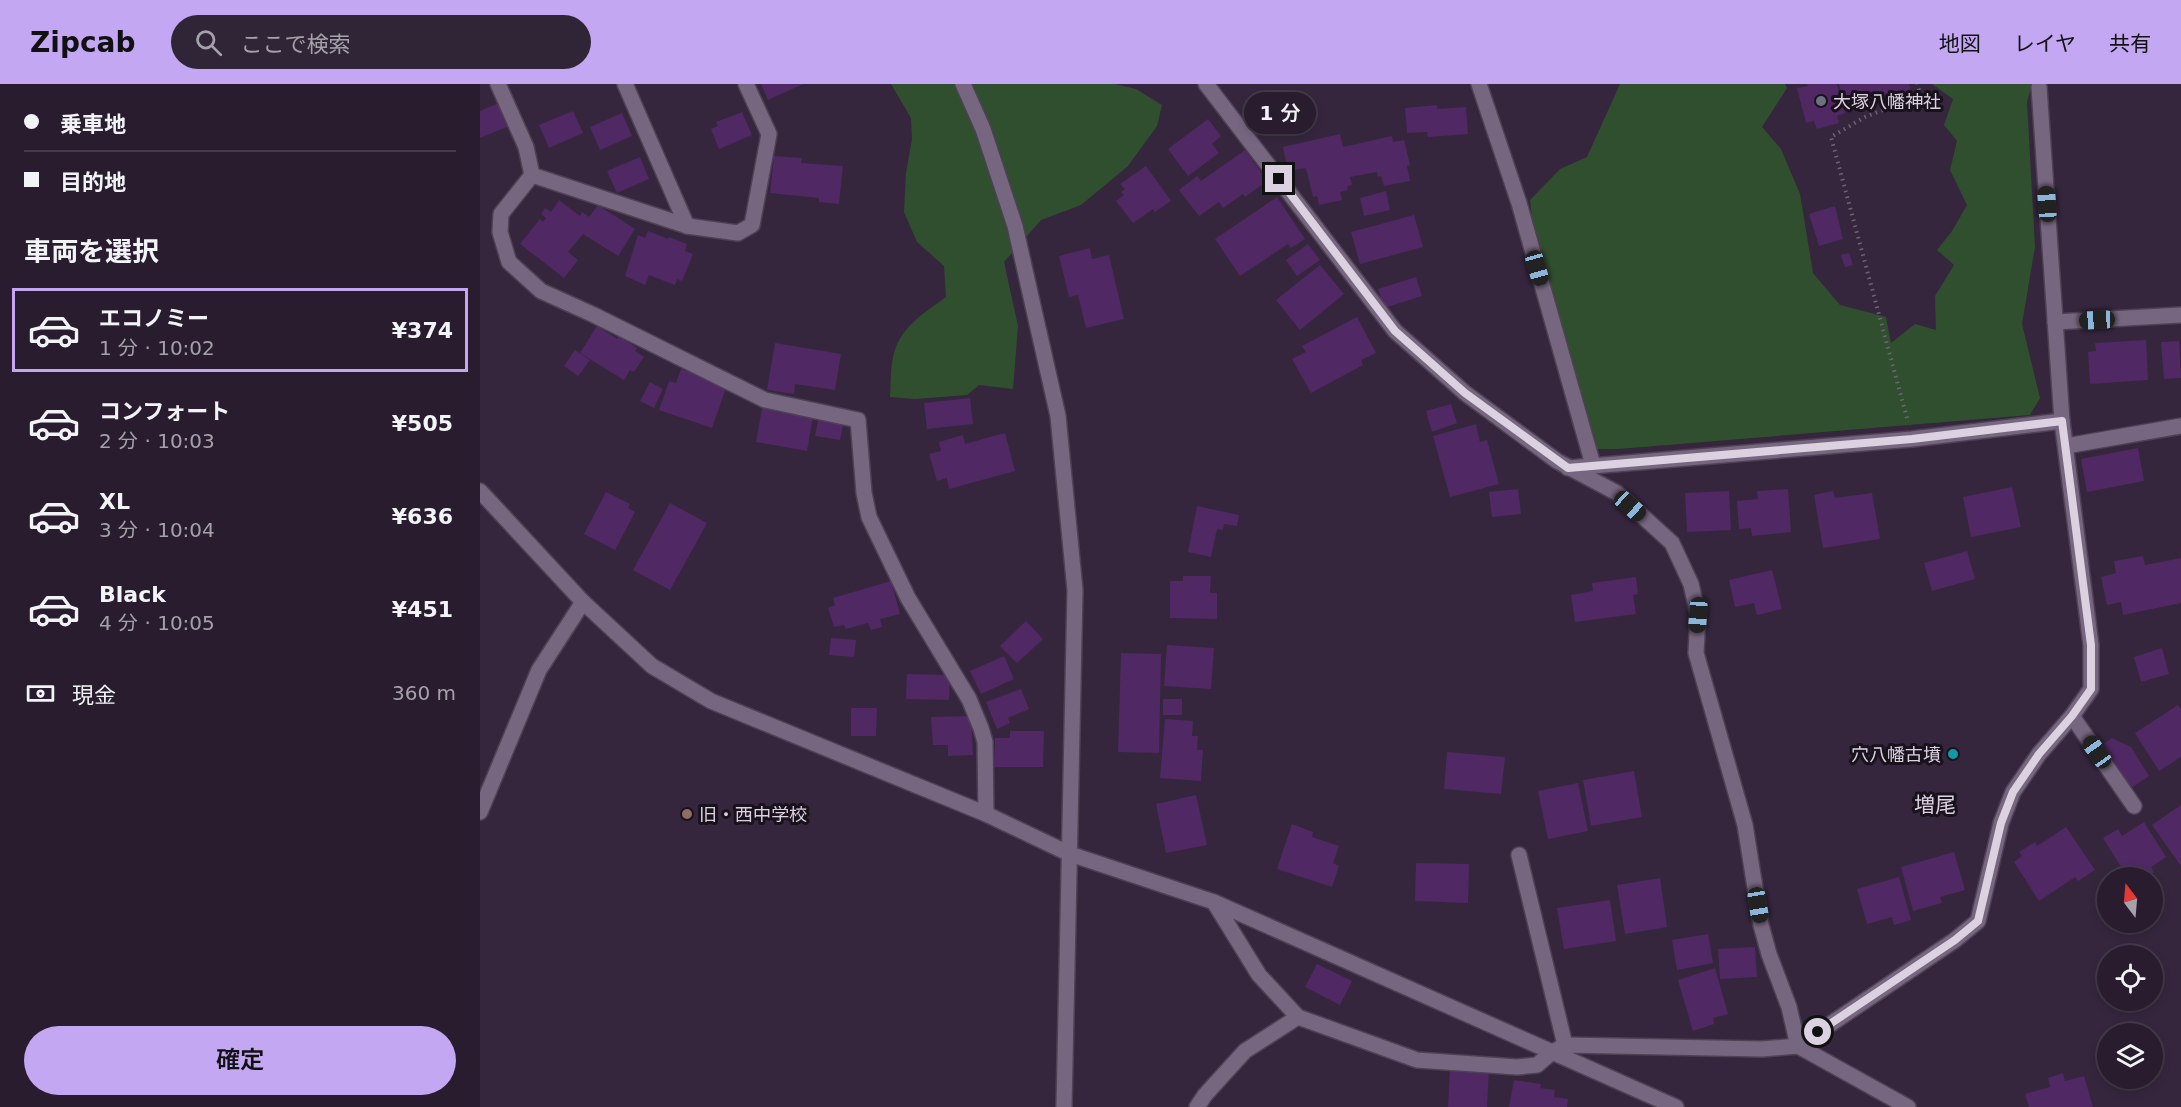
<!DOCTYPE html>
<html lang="ja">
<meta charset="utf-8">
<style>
:root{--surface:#281c2e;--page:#302536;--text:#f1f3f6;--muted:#a5a1aa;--line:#443a4a;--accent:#c3a7f2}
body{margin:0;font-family:"DejaVu Sans","Noto Sans JP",sans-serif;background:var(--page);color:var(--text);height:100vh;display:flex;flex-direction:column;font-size:22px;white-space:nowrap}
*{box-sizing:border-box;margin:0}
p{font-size:20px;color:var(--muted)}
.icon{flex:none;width:33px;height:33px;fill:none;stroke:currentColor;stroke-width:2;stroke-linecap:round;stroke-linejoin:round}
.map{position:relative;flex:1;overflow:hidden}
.side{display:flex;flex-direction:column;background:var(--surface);width:480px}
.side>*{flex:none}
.banner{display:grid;align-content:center;height:132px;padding:0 24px;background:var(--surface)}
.needle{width:39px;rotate:344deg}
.fabs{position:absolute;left:1617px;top:783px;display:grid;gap:12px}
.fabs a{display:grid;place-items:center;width:66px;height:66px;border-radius:50%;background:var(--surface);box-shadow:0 3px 9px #0003,0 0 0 2px var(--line);font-size:30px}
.end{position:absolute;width:27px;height:27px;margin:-14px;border:8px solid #dbd1e0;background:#111;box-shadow:0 0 0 3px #111}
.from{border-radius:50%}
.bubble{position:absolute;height:42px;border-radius:21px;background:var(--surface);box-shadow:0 3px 9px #0003,0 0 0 2px var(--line);font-size:20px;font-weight:600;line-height:42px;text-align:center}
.car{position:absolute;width:18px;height:36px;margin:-18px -9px;border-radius:8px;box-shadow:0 0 4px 2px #0007;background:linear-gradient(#222 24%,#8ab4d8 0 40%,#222 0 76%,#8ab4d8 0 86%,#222 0)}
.banner b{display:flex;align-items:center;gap:21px;height:57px;font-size:22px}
.banner b+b{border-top:2px solid var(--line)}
.banner i{width:15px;height:15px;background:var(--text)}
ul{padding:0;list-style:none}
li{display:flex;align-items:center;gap:18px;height:84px;margin:0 12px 9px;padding:0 12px;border:3px solid transparent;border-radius:0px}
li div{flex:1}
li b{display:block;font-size:22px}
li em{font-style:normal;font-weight:600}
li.current{border-color:var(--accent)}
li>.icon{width:54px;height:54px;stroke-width:1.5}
h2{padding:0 24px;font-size:27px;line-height:72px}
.pay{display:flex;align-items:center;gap:15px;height:66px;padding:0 24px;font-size:22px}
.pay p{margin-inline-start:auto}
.cta{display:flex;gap:12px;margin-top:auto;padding:12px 24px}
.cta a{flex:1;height:69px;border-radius:36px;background:var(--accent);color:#111;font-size:24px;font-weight:600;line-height:69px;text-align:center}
header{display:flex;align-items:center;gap:36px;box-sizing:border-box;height:84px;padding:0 30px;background:var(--accent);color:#111}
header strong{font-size:28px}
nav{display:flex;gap:33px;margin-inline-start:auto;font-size:21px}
.search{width:420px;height:54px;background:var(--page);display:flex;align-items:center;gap:15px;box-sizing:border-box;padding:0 21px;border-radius:33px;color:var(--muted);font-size:22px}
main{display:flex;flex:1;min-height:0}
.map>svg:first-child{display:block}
.green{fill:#304f2e}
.building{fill:#502864}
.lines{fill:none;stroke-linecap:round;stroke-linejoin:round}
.minor-casing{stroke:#4e4154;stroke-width:18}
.path{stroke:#6f6276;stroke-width:4;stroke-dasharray:1.5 4.5;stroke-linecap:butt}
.minor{stroke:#776680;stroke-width:15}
.route{stroke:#dbd1e0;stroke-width:8}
.worship-dot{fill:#6b7280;stroke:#19121c;stroke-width:2}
.culture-dot{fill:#0f9aa8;stroke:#19121c;stroke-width:2}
.education-dot{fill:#8d6e63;stroke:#19121c;stroke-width:2}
.labels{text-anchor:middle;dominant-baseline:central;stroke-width:6;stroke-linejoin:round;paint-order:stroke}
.poi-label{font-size:18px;fill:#dbd1e0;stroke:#19121c;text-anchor:start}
.quarter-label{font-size:21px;fill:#dbd1e0;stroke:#19121c}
</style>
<header>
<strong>Zipcab</strong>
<div class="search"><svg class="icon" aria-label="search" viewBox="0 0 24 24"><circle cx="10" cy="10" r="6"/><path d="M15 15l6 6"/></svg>ここで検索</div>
<nav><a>地図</a><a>レイヤ</a><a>共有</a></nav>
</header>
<main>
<section class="side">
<div class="banner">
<b><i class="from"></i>乗車地</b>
<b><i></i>目的地</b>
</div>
<h2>車両を選択</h2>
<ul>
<li class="current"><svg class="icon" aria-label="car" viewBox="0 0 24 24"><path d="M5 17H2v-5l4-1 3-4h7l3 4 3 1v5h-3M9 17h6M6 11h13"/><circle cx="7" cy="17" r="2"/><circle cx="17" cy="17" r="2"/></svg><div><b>エコノミー</b><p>1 分 · 10:02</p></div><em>¥374</em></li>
<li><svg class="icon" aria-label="car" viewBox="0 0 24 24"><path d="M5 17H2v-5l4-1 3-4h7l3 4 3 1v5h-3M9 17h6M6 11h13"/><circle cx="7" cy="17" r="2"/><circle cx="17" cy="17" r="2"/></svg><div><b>コンフォート</b><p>2 分 · 10:03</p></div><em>¥505</em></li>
<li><svg class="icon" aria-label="car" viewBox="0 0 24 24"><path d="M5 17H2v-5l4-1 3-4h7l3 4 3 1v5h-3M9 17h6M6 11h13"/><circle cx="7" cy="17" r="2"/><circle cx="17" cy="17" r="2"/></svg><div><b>XL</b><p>3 分 · 10:04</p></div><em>¥636</em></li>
<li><svg class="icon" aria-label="car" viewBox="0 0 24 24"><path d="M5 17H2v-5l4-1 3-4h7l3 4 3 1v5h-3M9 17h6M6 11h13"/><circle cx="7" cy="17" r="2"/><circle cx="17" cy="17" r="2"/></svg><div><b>Black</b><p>4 分 · 10:05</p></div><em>¥451</em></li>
</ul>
<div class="pay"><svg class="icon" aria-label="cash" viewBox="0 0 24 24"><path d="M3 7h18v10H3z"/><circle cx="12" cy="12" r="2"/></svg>現金<p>360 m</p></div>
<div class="cta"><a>確定</a></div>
</section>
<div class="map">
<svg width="1701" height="1023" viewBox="0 0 1701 1023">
<rect width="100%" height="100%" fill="#35263d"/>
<g class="green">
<path d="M411 0H635L656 5 682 21 677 42 648 82 601 121 561 136 524 178 538 242 533 305 499 301 487 311 435 315 410 313C411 298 410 280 415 266 423 241 446 228 466 213L464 182 437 158 424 128 426 89 432 55 431 34Z"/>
<path d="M1140 0H1305L1307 4 1282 43 1301 65 1320 110 1333 189 1360 221 1406 233 1411 259 1435 240 1456 246 1455 212 1474 181 1457 166 1472 147 1487 121 1470 86 1477 57 1464 41 1473 15 1452 0H1552L1547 18 1555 163 1542 240 1560 314 1550 331 1138 365H1101L1091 338 1098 308 1054 151 1050 116 1080 85 1107 73Z"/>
</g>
<g class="building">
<path d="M281 0H323L288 16Z"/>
<path d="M1327 0H1357L1365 29 1357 32 1359 39 1337 45 1334 37 1326 39 1317 4 1328 2Z"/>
<path d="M1359 0H1429L1431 7 1366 25Z"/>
<path d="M19 19 29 42 0 54V27Z"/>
<path d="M957 21V25L986 23 988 50 948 53 947 48 927 49 925 24Z"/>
<path d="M93 27 103 49 69 64 59 41Z"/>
<path d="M262 28 272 51 239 65 231 45 238 42 236 38Z"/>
<path d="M142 29 152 52 120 66 110 43Z"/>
<path d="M728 35 741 52 732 60 739 69 708 92 688 65Z"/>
<path d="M860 50 863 63 912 52 913 58 924 56 930 81 927 82 930 97 904 102 901 92 898 93 897 88 870 93 872 101 867 102 868 106 860 108 862 116 839 121 837 112 833 113 826 84 808 87 803 63Z"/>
<path d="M765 66 787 97 765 113 763 110 743 124 739 118 719 132 699 106 717 92 721 97Z"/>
<path d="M294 72 322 74 321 79 363 82 359 120 339 118V114L290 109Z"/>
<path d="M160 73 169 95 137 109 127 87Z"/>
<path d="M666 82 691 117 675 128 673 125 653 139 636 117 644 111 641 108 645 105 640 100Z"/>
<path d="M906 107 910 126 884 132 880 114Z"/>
<path d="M797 113 825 155 811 164 808 160 760 192 735 155Z"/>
<path d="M79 116 100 132 102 128 109 133 118 121 155 145 138 172 103 150 88 168 98 176 84 194 40 160 60 135 63 138 66 134 61 130 65 124 71 128Z"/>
<path d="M1355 122 1363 155 1339 162 1329 130Z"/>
<path d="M934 131 943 163 880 180 871 148Z"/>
<path d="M168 147 188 155 189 153 207 160 205 167 213 170 202 197 197 195 195 201 169 191 165 201 145 192 158 151 165 154Z"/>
<path d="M828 160 840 176 817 192 806 176Z"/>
<path d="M610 164 612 175 629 171 644 235 606 244 598 211 589 213 579 172Z"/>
<path d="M1369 169 1373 181 1365 183 1361 171Z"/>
<path d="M840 181 864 210 820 246 796 216Z"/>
<path d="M936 193 942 212 904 224 898 205Z"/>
<path d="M877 233 896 269 881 276 883 281 831 309 812 275 826 268 822 262Z"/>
<path d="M117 242 137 255 139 252 157 264 155 267 164 273 154 288 150 286 144 296 100 269Z"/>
<path d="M1666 256 1668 296 1610 300 1608 268 1616 267 1615 259Z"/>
<path d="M1699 257 1701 294 1684 295 1681 258Z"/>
<path d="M295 259 361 270 355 306 315 300 314 310 287 306Z"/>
<path d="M95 266 110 276 98 292 84 282Z"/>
<path d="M201 285 247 301 232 344 179 326 189 297 196 299Z"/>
<path d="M170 298 183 305 174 324 160 317Z"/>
<path d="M490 314 493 340 447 345 444 319Z"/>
<path d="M971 320 977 339 952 348 946 327Z"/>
<path d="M282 324 333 333 327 367 276 358Z"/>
<path d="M339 331 364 336 360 356 335 352Z"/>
<path d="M996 340 1000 358 1007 356 1019 400 970 413 953 352Z"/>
<path d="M525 349 535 387 469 405 467 394 457 397 449 370 461 367 459 358 483 351 485 360Z"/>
<path d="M1658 364 1664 397 1607 408 1601 375Z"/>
<path d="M1532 403 1541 443 1491 453 1483 413Z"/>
<path d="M1038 405 1041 430 1012 433 1009 408Z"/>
<path d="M1308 405 1311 448 1272 452 1271 444 1259 445 1257 417 1278 415 1277 407Z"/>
<path d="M1249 407 1251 446 1207 448 1205 409Z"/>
<path d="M1353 407 1355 414 1392 409 1400 455 1343 464 1334 411Z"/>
<path d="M126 408 150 420 148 424 155 428 135 466 104 450Z"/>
<path d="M190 419 227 439 190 506 153 486Z"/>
<path d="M717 422 759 431 757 442 744 440 743 446 737 445 731 473 708 468Z"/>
<path d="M1487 467 1495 495 1452 507 1444 479Z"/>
<path d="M1663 472 1665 481 1701 474V519L1643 531 1641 518 1627 521 1621 493 1636 489 1634 477Z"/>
<path d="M1292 486 1302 525 1277 531 1274 519 1255 523 1249 496Z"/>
<path d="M703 492H731L730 509H737V535L690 534V497H703Z"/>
<path d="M1156 493 1158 510 1153 511 1156 530 1095 538 1091 511 1113 507 1112 499Z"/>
<path d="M411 497 420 530 400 535 402 543 391 546 388 539 366 545 364 541 354 543 348 524 355 521 353 514Z"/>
<path d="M546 537 563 555 537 579 520 562Z"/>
<path d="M351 554 376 556 374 573 349 571Z"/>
<path d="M687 561 734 564 731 605 684 602Z"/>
<path d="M1682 564 1689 590 1661 598 1654 573Z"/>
<path d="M641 569 681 570 679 669 638 668Z"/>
<path d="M524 572 534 595 501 610 490 587Z"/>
<path d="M427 590 470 591 469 616 426 615Z"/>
<path d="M541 605 549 625 528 634 530 639 517 645 506 618Z"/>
<rect x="683" y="615" width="19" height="16"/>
<path d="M1698 621 1701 625V673L1679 687 1655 649Z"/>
<path d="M371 624H397L396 652H371Z"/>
<path d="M491 632 493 671 468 672V661H453L451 633Z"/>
<path d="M685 635 713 637 712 652H718L717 666H723L721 697 680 694Z"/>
<path d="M530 647H564L563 683H514L515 654H530Z"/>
<path d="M1632 654 1651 663 1669 692 1651 704 1623 660Z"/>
<path d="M967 668 1025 673 1021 710 964 705Z"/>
<path d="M1154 687 1162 733 1111 742 1103 696Z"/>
<path d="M1098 699 1108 747 1068 755 1058 707Z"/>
<path d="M716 711 727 761 686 769 676 720Z"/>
<path d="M1701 721V782L1672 741Z"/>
<path d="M1664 738 1686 773 1671 783 1674 788 1666 794H1648L1623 754 1638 745 1642 752Z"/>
<path d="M812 740 833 748 832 753 859 762 853 779 859 782 852 803 797 785Z"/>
<path d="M1586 743 1615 786 1598 797 1595 793 1559 817 1534 778 1542 772 1539 768 1555 758 1557 762Z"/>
<path d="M1474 768 1485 806 1460 813 1462 819 1433 827 1421 783Z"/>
<path d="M936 779 989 780 988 819 935 817Z"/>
<path d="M1419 793 1431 836 1414 841 1412 833 1387 840 1377 805Z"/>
<path d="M1180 794 1187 843 1145 850 1137 801Z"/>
<path d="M1130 816 1136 857 1084 865 1077 824Z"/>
<path d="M1228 850 1233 879 1197 886 1192 856Z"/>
<path d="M1275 863 1277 893 1240 895 1238 865Z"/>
<path d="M837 880 872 897 860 921 825 903Z"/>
<path d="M1235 884 1248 930 1233 934 1234 940 1213 947 1198 896Z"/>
<path d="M970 982 1009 985 1007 1023H968Z"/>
<path d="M1583 989 1585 997 1604 992 1613 1023H1549L1545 1010 1570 1003 1568 994Z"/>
<path d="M1034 996 1061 1000 1060 1004 1075 1006 1074 1013 1088 1015 1087 1023H1029Z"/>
</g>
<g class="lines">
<g class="minor-casing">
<g id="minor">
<path d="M18 0 46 63 52 91 21 130 20 148 29 178 61 207 114 231 285 316 378 336 384 409 389 433 428 514 489 615 501 644 505 658 506 730"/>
<path d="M145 0 207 142"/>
<path d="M483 0 503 45 535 142 556 235 578 332 595 506 584 1023"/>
<path d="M726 0 915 247 985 309 1077 377 1137 409 1192 459 1211 500 1218 531 1216 569 1265 741 1281 841 1289 870 1309 923 1318 962 1428 1023"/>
<path d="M999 0 1039 119 1113 381"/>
<path d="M52 91 207 142 258 149 272 141 289 50 266 0"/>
<path d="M1575 238 1701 231"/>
<path d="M1586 362 1701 342"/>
<path d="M1088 384 1432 355 1582 337"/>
<path d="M0 407 103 518 172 582 231 617 506 730 590 770 734 818 1196 1023"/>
<path d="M1592 632 1654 722"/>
<path d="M0 728 59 586 103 518"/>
<path d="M1039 771 1085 961"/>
<path d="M734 818 779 891 818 933 937 976 1037 983 1057 981 1071 969 1085 961 1282 965 1318 962 1475 856 1498 837 1521 739 1533 708 1559 670 1592 632 1611 605V561L1582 337 1559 3"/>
<path d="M717 1023 725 1011 765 967 818 933"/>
</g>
</g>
<path class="path" d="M1427 334 1351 53 1385 33 1441 11 1437 0"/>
<use href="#minor" class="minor"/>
</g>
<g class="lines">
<path class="route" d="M799 95 915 247 985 309 1088 384 1432 355 1582 337 1611 561V605L1592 632 1559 670 1533 708 1521 739 1498 837 1475 856 1338 948"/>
</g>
<circle class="worship-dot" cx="1341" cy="17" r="6"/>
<circle class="culture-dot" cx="1473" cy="670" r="6"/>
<circle class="education-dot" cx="207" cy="730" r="6"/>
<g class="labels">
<g class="poi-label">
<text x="1353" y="17">大塚八幡神社</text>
<text x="1461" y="670" text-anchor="end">穴八幡古墳</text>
<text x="219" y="730">旧・西中学校</text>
</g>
<g class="quarter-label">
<text x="1455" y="721">増尾</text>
</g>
</g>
</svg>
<div class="fabs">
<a><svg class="needle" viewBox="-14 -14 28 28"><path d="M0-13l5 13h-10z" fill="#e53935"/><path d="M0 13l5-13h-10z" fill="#a5a1aa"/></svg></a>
<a><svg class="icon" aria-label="locate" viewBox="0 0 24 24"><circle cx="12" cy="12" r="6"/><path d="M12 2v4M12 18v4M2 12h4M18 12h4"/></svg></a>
<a><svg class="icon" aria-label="layers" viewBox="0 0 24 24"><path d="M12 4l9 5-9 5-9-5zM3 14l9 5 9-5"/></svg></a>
</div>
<i class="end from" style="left:1338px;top:948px"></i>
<i class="end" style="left:799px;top:95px"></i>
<div class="bubble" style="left:764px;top:8px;width:72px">1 分</div>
<i class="car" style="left:1567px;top:120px;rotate:356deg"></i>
<i class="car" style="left:1057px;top:184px;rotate:164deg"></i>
<i class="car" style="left:1617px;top:236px;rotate:267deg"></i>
<i class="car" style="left:1150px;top:422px;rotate:132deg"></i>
<i class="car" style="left:1218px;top:531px;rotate:184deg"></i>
<i class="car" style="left:1617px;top:668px;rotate:325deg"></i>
<i class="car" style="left:1278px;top:821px;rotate:171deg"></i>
</div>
</main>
